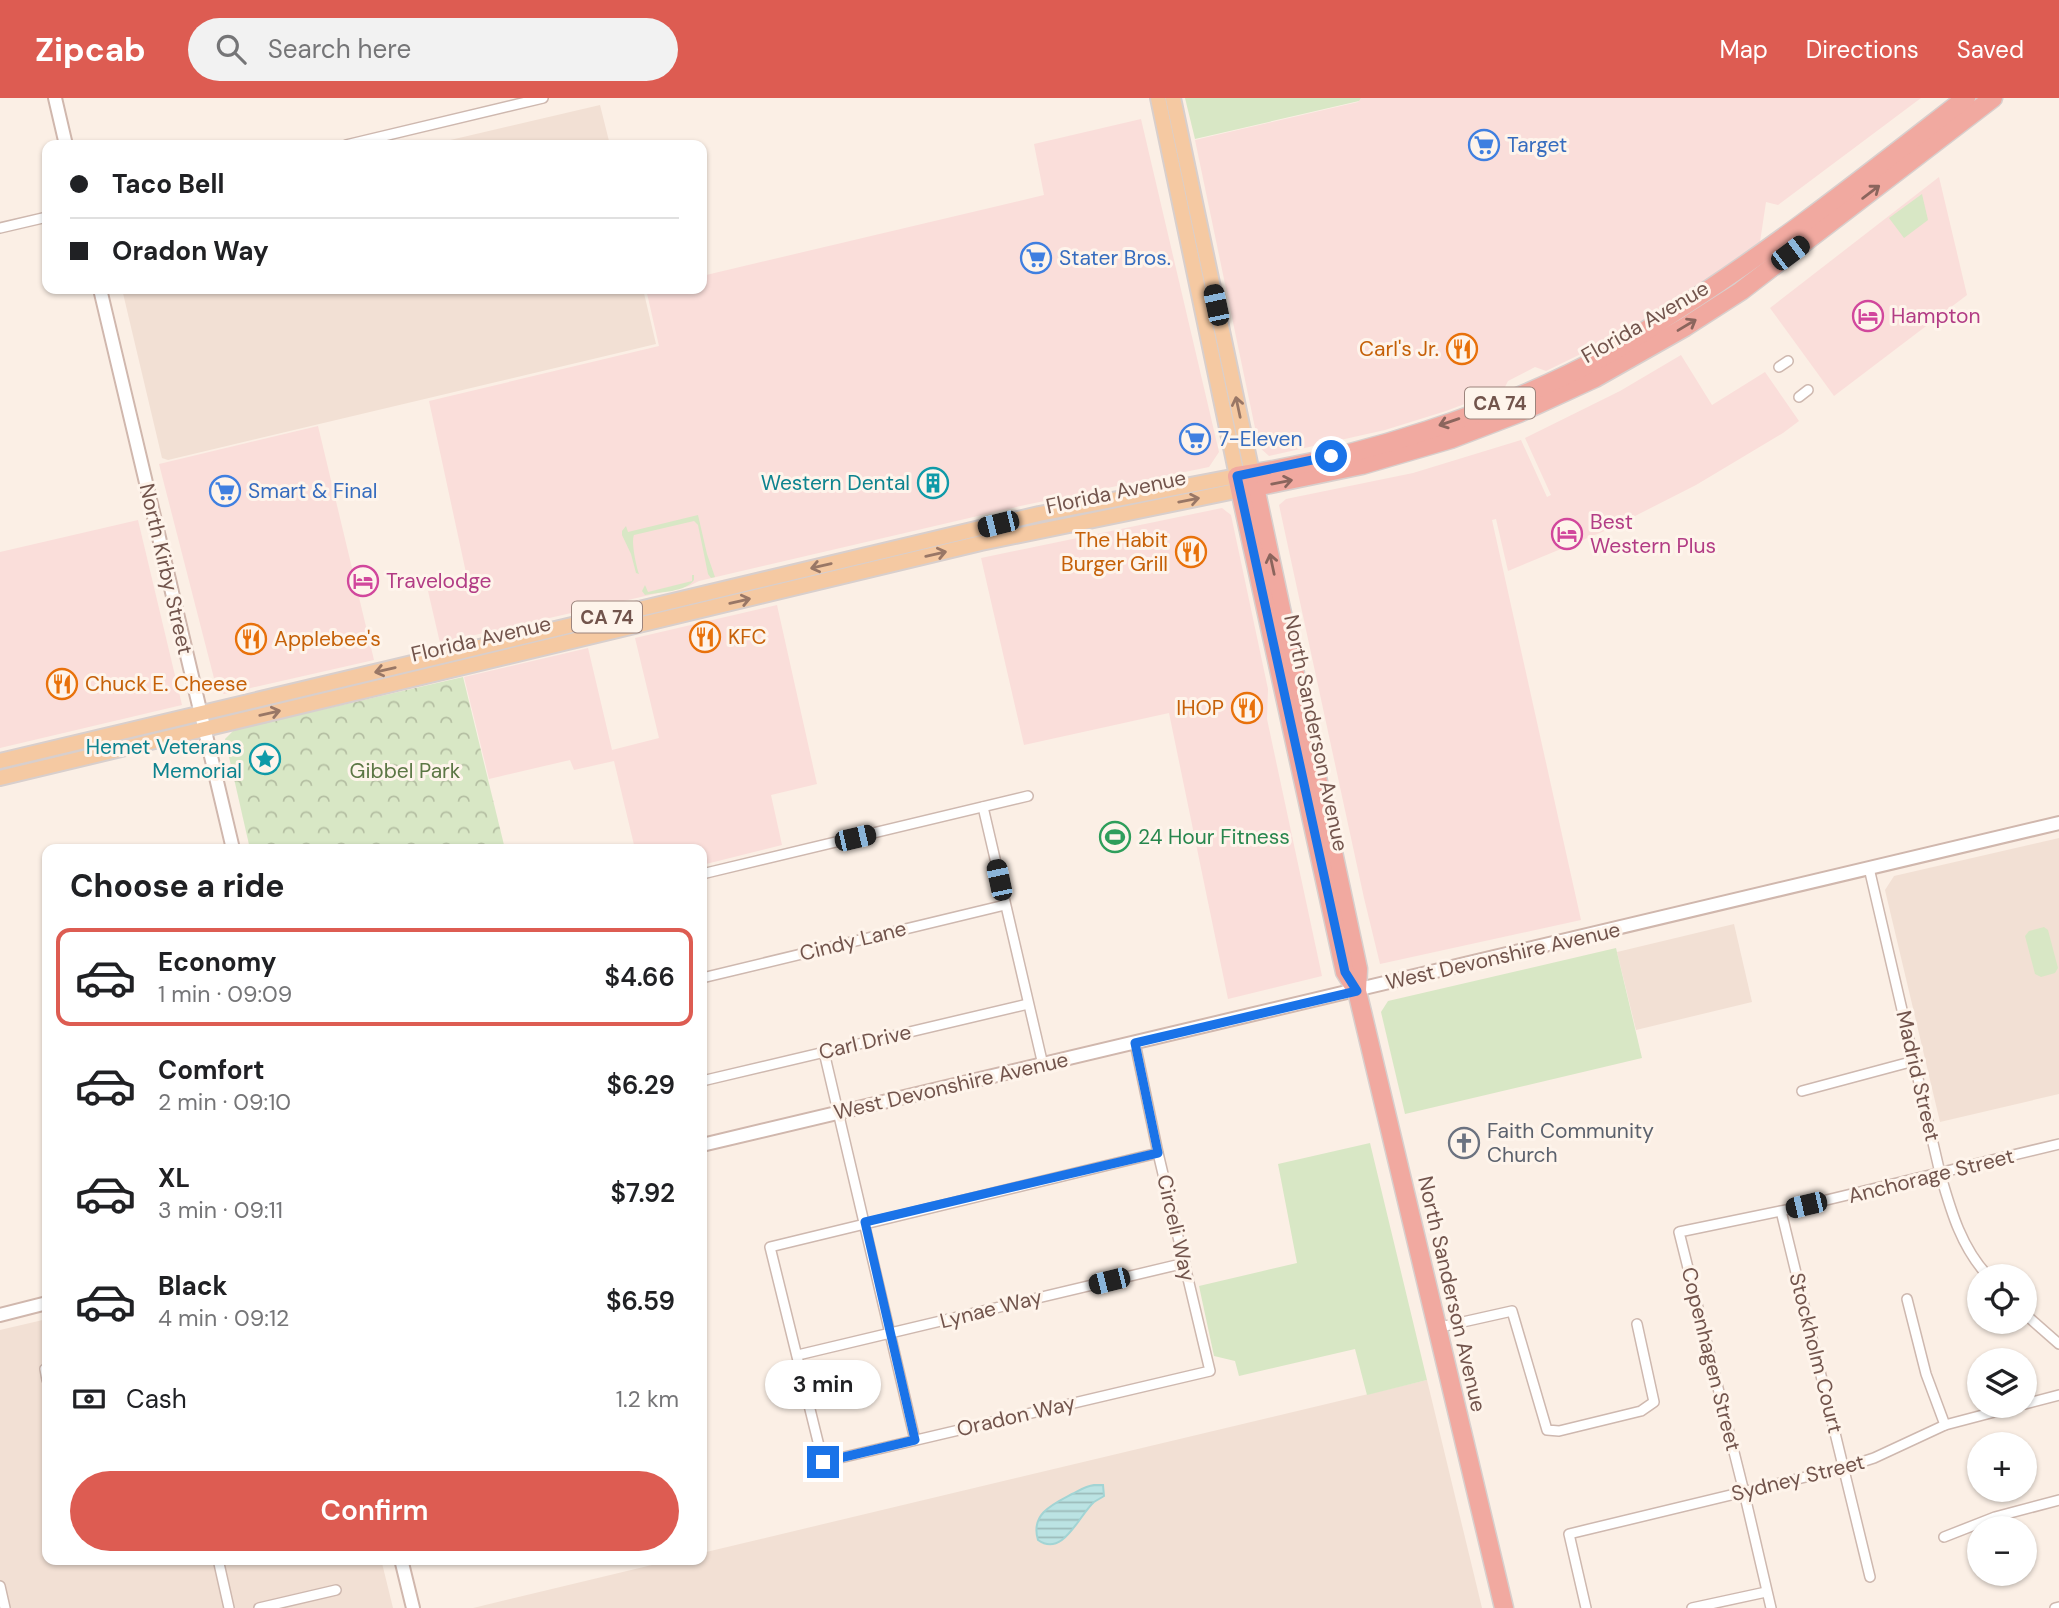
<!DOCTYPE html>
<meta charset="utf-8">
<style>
:root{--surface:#fff;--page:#f2f2f2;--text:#202124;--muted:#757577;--line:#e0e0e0;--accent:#dd5c52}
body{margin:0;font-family:"DM Sans",sans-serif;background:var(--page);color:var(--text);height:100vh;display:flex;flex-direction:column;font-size:26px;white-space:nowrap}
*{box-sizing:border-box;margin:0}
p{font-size:23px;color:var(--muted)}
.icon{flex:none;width:38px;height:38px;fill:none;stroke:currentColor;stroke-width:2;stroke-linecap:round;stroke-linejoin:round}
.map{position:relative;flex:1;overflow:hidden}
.side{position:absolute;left:42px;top:746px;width:665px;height:721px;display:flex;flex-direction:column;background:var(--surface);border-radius:14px;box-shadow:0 2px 5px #0004}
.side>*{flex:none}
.hud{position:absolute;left:42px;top:42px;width:665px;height:154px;border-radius:14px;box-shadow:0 2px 5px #0004;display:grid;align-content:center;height:154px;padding:0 28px;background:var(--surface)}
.tools{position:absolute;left:1967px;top:1166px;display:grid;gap:14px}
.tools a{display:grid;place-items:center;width:70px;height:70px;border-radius:50%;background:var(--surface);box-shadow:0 2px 5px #0004;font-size:35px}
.end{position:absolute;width:32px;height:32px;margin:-16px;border:9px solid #1a73e8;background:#fff;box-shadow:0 0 0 4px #fff}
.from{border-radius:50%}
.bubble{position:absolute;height:49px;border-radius:24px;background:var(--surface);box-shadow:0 2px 5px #0004;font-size:23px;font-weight:600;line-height:49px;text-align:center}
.car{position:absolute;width:21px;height:42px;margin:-21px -10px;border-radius:9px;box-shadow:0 0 5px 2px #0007;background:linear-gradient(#222 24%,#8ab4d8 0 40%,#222 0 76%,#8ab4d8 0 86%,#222 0)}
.hud b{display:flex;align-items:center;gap:24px;height:66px;font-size:26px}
.hud b+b{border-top:2px solid var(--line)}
.hud i{width:18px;height:18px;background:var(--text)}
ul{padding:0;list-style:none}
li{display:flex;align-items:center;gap:21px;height:98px;margin:0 14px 10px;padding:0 14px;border:4px solid transparent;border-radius:14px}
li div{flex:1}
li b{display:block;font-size:26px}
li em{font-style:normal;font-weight:600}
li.on{border-color:var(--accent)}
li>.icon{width:63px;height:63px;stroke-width:1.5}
h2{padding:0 28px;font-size:32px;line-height:84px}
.pay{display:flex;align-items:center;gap:18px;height:77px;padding:0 28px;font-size:26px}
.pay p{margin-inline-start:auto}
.button{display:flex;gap:14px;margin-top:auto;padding:14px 28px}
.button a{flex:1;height:80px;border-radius:42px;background:var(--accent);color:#fff;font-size:28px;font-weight:600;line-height:80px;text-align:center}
header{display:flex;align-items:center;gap:42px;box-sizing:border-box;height:98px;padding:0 35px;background:var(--accent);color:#fff}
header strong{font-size:33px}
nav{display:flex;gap:38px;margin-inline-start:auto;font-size:24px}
.search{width:490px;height:63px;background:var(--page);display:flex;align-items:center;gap:18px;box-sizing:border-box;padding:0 24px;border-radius:38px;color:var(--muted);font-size:26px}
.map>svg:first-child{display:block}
.residential{fill:#f2e0d4}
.commercial{fill:#fadeda}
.grass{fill:#d8e7c5}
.park{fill:url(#park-crowns)}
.water{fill:url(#water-rules);stroke:#a2d4d4;stroke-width:2}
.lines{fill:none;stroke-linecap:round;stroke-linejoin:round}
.street-casing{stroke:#ceb8af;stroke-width:12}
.secondary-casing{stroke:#d0b7ad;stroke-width:16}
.primary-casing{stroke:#d8cfcd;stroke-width:18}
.highway-casing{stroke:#d8cfcd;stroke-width:21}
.street{stroke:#fff;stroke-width:9}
.secondary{stroke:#fff;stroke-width:12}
.primary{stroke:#f5c9a2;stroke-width:14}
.highway{stroke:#f1a9a0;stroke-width:18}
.oneway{stroke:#8b655d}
.oneway2{stroke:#976}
.route{stroke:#1a73e8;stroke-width:9}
.labels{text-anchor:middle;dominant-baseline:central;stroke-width:6;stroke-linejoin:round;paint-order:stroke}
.shield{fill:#fef4eb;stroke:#9c847c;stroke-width:2}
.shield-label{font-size:19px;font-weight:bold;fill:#72544c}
.shop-label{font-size:21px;fill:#366cbe;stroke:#fef4eb;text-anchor:start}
.hotel-label{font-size:21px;fill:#b23c85;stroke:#fef4eb;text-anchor:start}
.street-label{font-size:21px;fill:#72544c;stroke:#fef4eb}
.food-label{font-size:21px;fill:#c56008;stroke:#fef4eb;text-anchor:end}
.culture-label{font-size:21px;fill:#0d838f;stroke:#fef4eb;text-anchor:end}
.park-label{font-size:21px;fill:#5c7745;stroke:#fef4eb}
.leisure-label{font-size:21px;fill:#27864d;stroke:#fef4eb;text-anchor:start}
.worship-label{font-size:21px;fill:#5b616d;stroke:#fef4eb;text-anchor:start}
</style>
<header>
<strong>Zipcab</strong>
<div class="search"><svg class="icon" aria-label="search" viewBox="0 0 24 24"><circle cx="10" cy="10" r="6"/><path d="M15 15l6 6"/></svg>Search here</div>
<nav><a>Map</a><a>Directions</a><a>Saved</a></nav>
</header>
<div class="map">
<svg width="2059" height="1510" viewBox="0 0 2059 1510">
<defs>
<pattern id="park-crowns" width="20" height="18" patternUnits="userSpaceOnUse" patternTransform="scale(1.75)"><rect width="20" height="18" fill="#d8e7c5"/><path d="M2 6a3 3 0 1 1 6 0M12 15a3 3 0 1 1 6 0" fill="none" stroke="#b4bea2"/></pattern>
<pattern id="water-rules" width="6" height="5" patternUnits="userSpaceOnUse" patternTransform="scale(1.75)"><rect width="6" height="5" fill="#bbe3e3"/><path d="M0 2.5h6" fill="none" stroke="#9cbbba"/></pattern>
</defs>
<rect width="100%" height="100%" fill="#fbefe5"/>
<g class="residential">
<path d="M600 7 610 47H429Z"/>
<path d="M122 191H643L656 246 168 362 162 360Z"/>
<path d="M2059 740V996L1940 1024 1885 792 1894 778Z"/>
<path d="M1734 826 1752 904 1636 932 1617 854Z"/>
<path d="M47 1221V1461H381L393 1510H0V1232Z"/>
<path d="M1427 1282 1482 1510H473L677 1461H702V1455Z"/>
</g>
<g class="commercial">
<path d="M1361 0H1921L1778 107 1766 104 1760 144 1688 195 1630 232 1546 273 1535 269 1508 283 1504 291 1446 313 1385 332 1269 358 1259 349 1195 42 1358 4Z"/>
<path d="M1141 21 1219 354 1209 369 1025 407 699 483 689 488 440 545 428 493 468 484 429 303 659 248 646 191H702V178L1044 97 1034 46Z"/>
<path d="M1939 79 1967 197 1834 298 1770 210Z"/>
<path d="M1681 257 1712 307 1765 274 1799 323 1783 335 1696 387 1637 417 1607 432 1508 473 1496 421 1492 422 1581 822 1380 866 1364 800 1279 407 1286 401 1413 375 1521 342 1547 399 1551 397 1525 340 1620 293Z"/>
<path d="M318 328 374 562 224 596 216 588 159 366Z"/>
<path d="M1222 410 1231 417 1268 591 1267 621 1322 878 1228 901 1169 615 1024 647 981 460Z"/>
<path d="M138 422 182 607 0 650V454Z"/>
<path d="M777 507 817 686 771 697 782 747 702 767V751H635L614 663 574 672 570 662 489 681 464 579 588 550 612 652 659 640 635 540Z"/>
</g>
<g class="grass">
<path d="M1185 0H1361L1359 3 1195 41Z"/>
<path d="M1922 96 1928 122 1904 140 1889 120Z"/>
<path d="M698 417 707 456 715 479 711 480 708 476 698 427 694 423 634 437C631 444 636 467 639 476L636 475 631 456 622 437V433L626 428 628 434Z"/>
<path d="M692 477H694V482C686 494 660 494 645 497L642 493 645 487 648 494 692 483Z"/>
<path d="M2044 829 2048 832 2058 870 2055 875 2041 879 2035 876 2025 838 2029 833Z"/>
<path d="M1616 850 1642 960 1405 1016 1381 914 1388 903Z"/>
<path d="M1370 1045 1427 1282 1367 1297 1355 1251 1239 1278 1235 1263 1214 1258 1199 1188 1297 1165 1278 1066Z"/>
</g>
<path class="park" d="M463 579 505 751H250L225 641 234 632Z"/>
<path class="water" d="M1094 1387H1103L1104 1398C1101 1400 1097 1402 1094 1404 1079 1417 1063 1460 1038 1442 1030 1416 1053 1406 1072 1396 1080 1392 1086 1388 1094 1387Z"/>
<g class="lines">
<g class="street-casing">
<g id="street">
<path d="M346 47 543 0"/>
<path d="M0 130 47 119"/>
<path d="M1779 269 1788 263"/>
<path d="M1799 299 1808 292"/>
<path d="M983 709 1043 967"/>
<path d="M1869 770 1940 1075C1951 1113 1961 1149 1988 1178"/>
<path d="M702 776 1028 698"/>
<path d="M702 880 1005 807"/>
<path d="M1135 945 1158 1055 1210 1273 823 1364 770 1149 1158 1055"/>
<path d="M824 954 915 1342"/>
<path d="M702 983 1028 906"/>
<path d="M1802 993 1914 963"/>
<path d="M1781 1113 1870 1479"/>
<path d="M1907 1201 1926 1276 1945 1327"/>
<path d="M2025 1216 2059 1246"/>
<path d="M1436 1230 1512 1213 1547 1332 1559 1333 1641 1313 1654 1304 1637 1226"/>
<path d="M798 1257 1185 1165"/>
<path d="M47 1270 45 1271 47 1282"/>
<path d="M2025 1306 2059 1297"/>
<path d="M1944 1439 1995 1419 2059 1402"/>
<path d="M218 1461 229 1510"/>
<path d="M0 1488 5 1510"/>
<path d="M259 1510 336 1492"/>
<path d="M1586 1510 1569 1436 1843 1370 1874 1360 1945 1327 2021 1307"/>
<path d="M1692 1510 1766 1494"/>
<path d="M1771 1510 1744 1394 1679 1134 1781 1113 2059 1046"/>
<path d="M2055 1510 2059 1509"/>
</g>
</g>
<g class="secondary-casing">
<g id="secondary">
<path d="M55 0 66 47"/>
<path d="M100 191 233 751"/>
<path d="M702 1047 2059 725"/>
<path d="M0 1217 47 1205"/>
<path d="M401 1461 413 1510"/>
</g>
</g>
<g class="primary-casing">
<g id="primary">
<path d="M0 663 1039 416 1237 378 1158 0"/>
<path d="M0 680 981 445 1255 389 1173 0"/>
</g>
</g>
<g class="highway-casing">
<g id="highway">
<path d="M1357 893 1358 871 1255 389 1362 367 1451 341 1519 315 1595 280 1685 229 1741 193 1993 0"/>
<path d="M1504 1510 1357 893 1345 874 1237 378C1360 360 1498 315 1608 256 1630 244 1650 229 1671 216 1774 151 1869 75 1966 0"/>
</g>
</g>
<use href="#street" class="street"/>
<use href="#secondary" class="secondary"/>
<use href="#primary" class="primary"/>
<use href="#highway" class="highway"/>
</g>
<defs><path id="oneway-shaft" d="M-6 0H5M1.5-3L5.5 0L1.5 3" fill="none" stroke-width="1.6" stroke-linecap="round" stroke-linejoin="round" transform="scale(1.75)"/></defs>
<g class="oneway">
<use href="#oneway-shaft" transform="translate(1871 94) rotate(-37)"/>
<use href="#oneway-shaft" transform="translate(1687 227) rotate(-31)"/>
<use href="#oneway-shaft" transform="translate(1449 324) rotate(161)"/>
<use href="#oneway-shaft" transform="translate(1282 384) rotate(-11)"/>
<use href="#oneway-shaft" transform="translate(1272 466) rotate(-102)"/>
</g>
<g class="oneway2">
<use href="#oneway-shaft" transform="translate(1238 309) rotate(-102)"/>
<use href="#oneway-shaft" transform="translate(1189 402) rotate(-11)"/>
<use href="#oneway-shaft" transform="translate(936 456) rotate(-13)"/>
<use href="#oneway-shaft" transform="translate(821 468) rotate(167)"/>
<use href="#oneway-shaft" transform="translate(740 503) rotate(-13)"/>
<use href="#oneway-shaft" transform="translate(385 572) rotate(167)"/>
<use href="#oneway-shaft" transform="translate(270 615) rotate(-13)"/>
</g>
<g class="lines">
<path class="route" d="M823 1364 915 1342 865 1124 1158 1055 1135 945 1357 893 1345 874 1237 378 1331 358"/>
</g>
<defs>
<g id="supermarket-ring" transform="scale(1.575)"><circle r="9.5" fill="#fef4eb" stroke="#3f7fe0" stroke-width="1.5"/><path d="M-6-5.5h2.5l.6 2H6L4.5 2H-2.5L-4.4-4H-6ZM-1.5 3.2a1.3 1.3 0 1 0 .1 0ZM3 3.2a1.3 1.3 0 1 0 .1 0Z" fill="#3f7fe0"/></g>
<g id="hotel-ring" transform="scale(1.575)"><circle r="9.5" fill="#fef4eb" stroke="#d1479c" stroke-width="1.5"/><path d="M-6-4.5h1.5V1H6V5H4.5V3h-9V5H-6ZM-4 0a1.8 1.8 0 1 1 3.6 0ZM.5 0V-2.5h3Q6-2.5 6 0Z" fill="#d1479c"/></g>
<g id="restaurant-ring" transform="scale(1.575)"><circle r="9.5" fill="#fef4eb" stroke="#e8710a" stroke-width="1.5"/><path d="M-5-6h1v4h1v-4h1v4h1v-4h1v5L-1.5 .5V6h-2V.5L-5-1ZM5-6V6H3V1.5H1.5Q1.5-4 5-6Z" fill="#e8710a"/></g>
<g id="building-ring" transform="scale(1.575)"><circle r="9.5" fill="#fef4eb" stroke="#0f9aa8" stroke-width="1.5"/><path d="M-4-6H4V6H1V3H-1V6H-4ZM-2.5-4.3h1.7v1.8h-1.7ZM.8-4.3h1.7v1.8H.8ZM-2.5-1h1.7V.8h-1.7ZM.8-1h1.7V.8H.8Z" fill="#0f9aa8"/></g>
<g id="sight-ring" transform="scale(1.575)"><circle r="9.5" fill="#fef4eb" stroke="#0f9aa8" stroke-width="1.5"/><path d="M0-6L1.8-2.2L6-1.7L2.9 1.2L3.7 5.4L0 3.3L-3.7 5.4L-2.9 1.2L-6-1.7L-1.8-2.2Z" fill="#0f9aa8"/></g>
<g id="stadium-ring" transform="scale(1.575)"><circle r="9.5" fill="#fef4eb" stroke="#2e9e5b" stroke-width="1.5"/><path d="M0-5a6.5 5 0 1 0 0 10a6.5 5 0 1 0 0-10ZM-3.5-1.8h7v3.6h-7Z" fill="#2e9e5b"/></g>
<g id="church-ring" transform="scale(1.575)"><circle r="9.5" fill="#fef4eb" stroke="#6b7280" stroke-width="1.5"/><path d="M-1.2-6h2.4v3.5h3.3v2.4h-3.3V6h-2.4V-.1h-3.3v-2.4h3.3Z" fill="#6b7280"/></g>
</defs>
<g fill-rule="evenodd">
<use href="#supermarket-ring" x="1484" y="47"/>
<use href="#supermarket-ring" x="1036" y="160"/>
<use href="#hotel-ring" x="1868" y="218"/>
<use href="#restaurant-ring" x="1462" y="251"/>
<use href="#supermarket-ring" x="1195" y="341"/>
<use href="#building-ring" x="933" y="385"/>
<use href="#supermarket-ring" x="225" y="393"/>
<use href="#hotel-ring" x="1567" y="436"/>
<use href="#restaurant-ring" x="1191" y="454"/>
<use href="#hotel-ring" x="363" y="483"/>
<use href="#restaurant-ring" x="705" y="539"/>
<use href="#restaurant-ring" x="251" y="541"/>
<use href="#restaurant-ring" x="62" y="586"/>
<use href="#restaurant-ring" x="1247" y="610"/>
<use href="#sight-ring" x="265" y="661"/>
<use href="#stadium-ring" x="1115" y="739"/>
<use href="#church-ring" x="1464" y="1045"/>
</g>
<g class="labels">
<g class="shield">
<rect x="1465" y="289.5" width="70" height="31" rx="5"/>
<rect x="572" y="503.5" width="70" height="31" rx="5"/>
</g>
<g class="shield-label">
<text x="1500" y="305">CA 74</text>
<text x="607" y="519">CA 74</text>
</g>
<g class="shop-label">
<text x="1507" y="47">Target</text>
<text x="1059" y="160">Stater Bros.</text>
<text x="1218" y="341">7-Eleven</text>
<text x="248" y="393">Smart &amp; Final</text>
</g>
<g class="hotel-label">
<text x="1891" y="218">Hampton</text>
<text x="1590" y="424">Best<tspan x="1590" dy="24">Western Plus</tspan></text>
<text x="386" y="483">Travelodge</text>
</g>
<g class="street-label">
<text transform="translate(1645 224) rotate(-30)">Florida Avenue</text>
<text transform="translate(1116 394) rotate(-12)">Florida Avenue</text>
<text transform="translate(166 471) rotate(77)">North Kirby Street</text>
<text transform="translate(481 541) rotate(-13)">Florida Avenue</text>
<text transform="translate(1316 635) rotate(78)">North Sanderson Avenue</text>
<text transform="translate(853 843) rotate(-14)">Cindy Lane</text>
<text transform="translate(1503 858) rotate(-13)">West Devonshire Avenue</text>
<text transform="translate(865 944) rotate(-13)">Carl Drive</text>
<text transform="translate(1918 978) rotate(77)">Madrid Street</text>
<text transform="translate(951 988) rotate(-13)">West Devonshire Avenue</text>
<text transform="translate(1931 1078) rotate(-14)">Anchorage Street</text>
<text transform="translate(1176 1130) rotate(77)">Circeli Way</text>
<text transform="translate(1452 1196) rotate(77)">North Sanderson Avenue</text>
<text transform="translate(991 1211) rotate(-14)">Lynae Way</text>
<text transform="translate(1816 1255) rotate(76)">Stockholm Court</text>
<text transform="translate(1711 1261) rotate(76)">Copenhagen Street</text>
<text transform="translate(1016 1318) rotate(-13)">Oradon Way</text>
<text transform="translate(1798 1380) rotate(-14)">Sydney Street</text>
</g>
<g class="food-label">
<text x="1439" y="251">Carl's Jr.</text>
<text x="1168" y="442">The Habit<tspan x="1168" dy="24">Burger Grill</tspan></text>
<text x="728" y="539" text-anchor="start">KFC</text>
<text x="274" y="541" text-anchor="start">Applebee's</text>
<text x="85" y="586" text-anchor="start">Chuck E. Cheese</text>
<text x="1224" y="610">IHOP</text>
</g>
<g class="culture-label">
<text x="910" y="385">Western Dental</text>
<text x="242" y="649">Hemet Veterans<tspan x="242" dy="24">Memorial</tspan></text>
</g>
<g class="park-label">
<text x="405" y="673">Gibbel Park</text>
</g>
<g class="leisure-label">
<text x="1138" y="739">24 Hour Fitness</text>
</g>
<g class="worship-label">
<text x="1487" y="1033">Faith Community<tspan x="1487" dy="24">Church</tspan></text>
</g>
</g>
</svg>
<div class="tools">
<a><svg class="icon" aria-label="locate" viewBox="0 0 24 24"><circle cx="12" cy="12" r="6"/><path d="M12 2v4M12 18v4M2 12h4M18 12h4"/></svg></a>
<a><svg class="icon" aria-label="layers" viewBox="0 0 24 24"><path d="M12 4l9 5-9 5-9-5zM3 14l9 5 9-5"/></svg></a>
<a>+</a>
<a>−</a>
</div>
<i class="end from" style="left:1331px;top:358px"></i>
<i class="end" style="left:823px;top:1364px"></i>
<div class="bubble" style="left:765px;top:1262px;width:116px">3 min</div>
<i class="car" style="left:1790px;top:155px;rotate:53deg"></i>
<i class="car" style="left:1216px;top:207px;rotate:348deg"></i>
<i class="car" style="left:998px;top:426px;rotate:256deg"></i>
<i class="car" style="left:855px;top:740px;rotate:77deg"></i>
<i class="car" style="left:999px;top:782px;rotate:348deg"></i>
<i class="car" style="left:1806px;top:1107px;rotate:257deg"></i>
<i class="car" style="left:1109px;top:1183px;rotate:256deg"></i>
<div class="hud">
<b><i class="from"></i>Taco Bell</b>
<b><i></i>Oradon Way</b>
</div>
<section class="side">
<h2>Choose a ride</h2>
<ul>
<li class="on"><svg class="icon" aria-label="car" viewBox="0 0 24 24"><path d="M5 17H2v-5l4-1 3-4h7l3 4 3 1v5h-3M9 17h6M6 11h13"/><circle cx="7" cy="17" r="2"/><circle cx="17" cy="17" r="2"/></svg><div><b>Economy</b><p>1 min · 09:09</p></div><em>$4.66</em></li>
<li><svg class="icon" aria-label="car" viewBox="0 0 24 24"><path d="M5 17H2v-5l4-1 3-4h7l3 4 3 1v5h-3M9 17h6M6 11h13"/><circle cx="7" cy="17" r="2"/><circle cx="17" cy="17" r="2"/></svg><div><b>Comfort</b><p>2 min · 09:10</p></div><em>$6.29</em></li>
<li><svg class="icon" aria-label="car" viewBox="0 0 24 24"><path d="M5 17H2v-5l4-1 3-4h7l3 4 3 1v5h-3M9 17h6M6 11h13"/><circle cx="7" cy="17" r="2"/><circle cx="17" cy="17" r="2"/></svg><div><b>XL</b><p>3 min · 09:11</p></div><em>$7.92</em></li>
<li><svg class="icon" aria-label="car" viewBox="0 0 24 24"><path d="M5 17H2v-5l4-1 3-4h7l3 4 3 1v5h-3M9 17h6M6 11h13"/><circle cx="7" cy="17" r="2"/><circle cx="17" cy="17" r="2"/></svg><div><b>Black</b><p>4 min · 09:12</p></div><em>$6.59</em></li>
</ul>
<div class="pay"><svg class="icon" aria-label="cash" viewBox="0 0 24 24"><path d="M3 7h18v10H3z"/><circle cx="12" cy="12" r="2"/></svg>Cash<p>1.2 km</p></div>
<div class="button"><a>Confirm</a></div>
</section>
</div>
